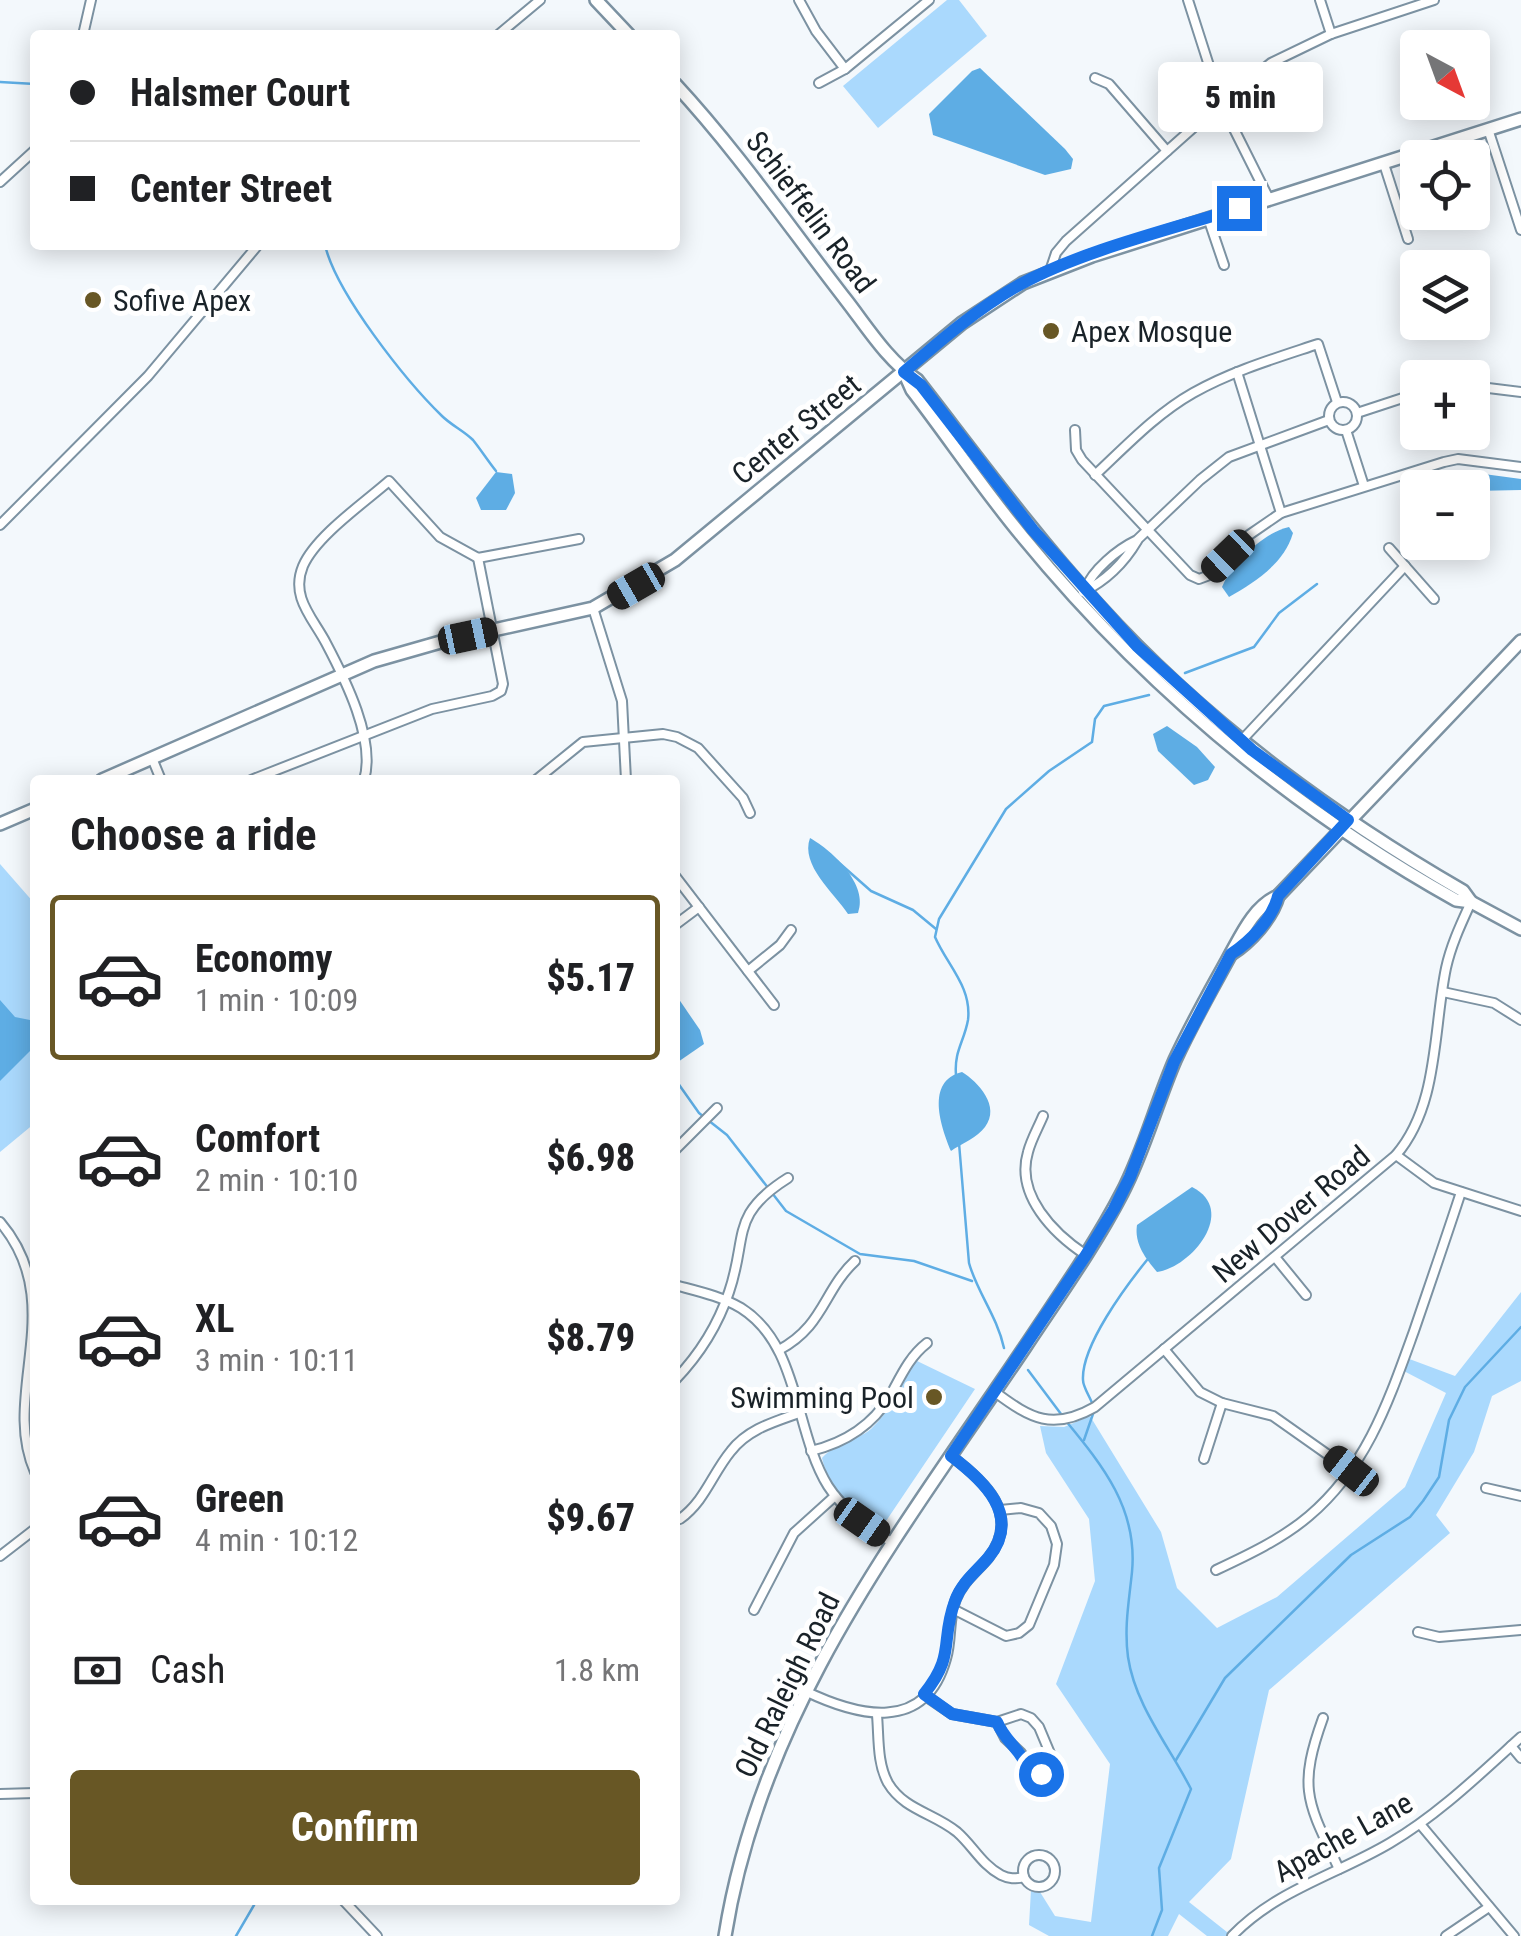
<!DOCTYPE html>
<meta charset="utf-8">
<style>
:root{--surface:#fff;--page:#f6f6f6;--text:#202124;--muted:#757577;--line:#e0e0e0;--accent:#685725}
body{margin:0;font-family:"Roboto Condensed",sans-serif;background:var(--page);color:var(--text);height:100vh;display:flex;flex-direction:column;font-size:38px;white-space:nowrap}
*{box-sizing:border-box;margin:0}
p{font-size:32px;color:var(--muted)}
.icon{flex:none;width:55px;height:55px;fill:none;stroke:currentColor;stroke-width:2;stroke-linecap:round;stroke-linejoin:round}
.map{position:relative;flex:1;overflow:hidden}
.side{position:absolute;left:30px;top:775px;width:650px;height:1130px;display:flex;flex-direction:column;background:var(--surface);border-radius:10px;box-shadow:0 5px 25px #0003}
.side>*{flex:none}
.hud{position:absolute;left:30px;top:30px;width:650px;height:220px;border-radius:10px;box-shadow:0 5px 25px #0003;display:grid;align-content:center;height:220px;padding:0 40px;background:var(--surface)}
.needle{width:65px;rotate:139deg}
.fabs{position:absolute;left:1400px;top:30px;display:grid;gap:20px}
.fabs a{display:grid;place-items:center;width:90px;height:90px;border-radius:10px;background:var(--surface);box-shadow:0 5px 25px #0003;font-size:50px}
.end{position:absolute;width:45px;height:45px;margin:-22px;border:12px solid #1a73e8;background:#fff;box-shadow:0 0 0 5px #fff}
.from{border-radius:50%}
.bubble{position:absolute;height:70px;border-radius:10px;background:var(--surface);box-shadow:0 5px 25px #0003;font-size:32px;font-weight:800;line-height:70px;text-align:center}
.car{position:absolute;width:30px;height:60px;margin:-30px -15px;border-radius:12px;box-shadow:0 0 8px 2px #0007;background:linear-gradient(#222 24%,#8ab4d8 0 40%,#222 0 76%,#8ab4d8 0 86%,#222 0)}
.hud b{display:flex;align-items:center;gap:35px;height:95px;font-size:38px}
.hud b+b{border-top:2px solid var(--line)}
.hud i{width:25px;height:25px;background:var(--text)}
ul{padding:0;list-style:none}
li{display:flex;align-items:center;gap:30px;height:165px;margin:0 20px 15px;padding:0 20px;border:5px solid transparent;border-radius:10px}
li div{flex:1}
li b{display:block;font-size:38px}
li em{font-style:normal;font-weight:800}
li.selected{border-color:var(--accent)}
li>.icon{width:90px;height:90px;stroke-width:1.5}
h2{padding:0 40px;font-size:45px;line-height:120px}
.pay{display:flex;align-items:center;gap:25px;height:110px;padding:0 40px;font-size:38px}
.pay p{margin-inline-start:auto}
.button{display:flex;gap:20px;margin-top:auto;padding:20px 40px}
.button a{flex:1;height:115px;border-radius:10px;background:var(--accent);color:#fff;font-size:40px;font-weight:800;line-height:115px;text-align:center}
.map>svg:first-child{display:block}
.green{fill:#aad9fd}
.water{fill:#5eade4}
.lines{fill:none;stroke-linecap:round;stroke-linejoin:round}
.stream{stroke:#5eade4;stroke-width:2.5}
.street-casing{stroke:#7c92a2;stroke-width:12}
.secondary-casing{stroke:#7c92a2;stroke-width:16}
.street{stroke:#fff;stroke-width:8}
.secondary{stroke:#fff;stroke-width:11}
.route{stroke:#1a73e8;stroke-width:12}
.poi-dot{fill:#685725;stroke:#fff;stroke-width:4}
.labels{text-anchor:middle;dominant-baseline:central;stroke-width:10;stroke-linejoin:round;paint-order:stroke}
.street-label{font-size:30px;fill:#192228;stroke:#fff}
.poi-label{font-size:30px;fill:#192228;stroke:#fff;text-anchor:start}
</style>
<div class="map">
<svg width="1521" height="1936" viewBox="0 0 1521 1936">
<rect width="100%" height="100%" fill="#f3f8fc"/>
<g class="green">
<path d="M947 0H959L987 36 878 128 843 86Z"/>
<path d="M0 864 35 904V1123L0 1152Z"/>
<path d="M1521 1292V1381L1492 1396 1474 1452 1436 1515 1450 1533 1269 1690 1231 1859 1189 1902 1232 1936H1207L1179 1914 1168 1936H1049L1029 1925 1031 1890 1040 1892 1055 1916 1091 1922 1110 1764 1056 1684 1095 1581 1089 1519 1046 1453 1040 1426 1064 1427 1090 1416 1161 1532 1177 1588 1217 1628 1277 1597 1405 1487 1446 1393 1400 1369 1404 1357 1455 1376Z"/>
<path d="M915 1360 975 1389 882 1527C856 1515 828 1487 822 1458 833 1445 856 1441 871 1429 891 1410 903 1384 915 1360Z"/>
</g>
<g class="water">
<path d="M980 68 1065 149 1073 159 1071 169 1045 175 933 135 929 114 972 71Z"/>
<path d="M496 472 512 474 515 493 506 510H481L476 498Z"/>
<path d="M1469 472 1521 479V490L1473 491 1472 488 1463 487 1455 474Z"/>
<path d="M1289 527 1293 533C1284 564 1255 582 1229 597L1222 587C1231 564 1264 532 1289 527Z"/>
<path d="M1167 726 1197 747 1215 767 1208 780 1194 785 1158 751 1153 734Z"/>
<path d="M810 838C833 851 869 885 858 913L848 914C834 893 800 865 810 838Z"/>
<path d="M676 995 700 1030 704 1044 675 1064Z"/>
<path d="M0 1000 15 1017 35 1021V1046L0 1081Z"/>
<path d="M962 1072C978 1082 1001 1106 985 1127 978 1137 961 1144 951 1151 941 1127 925 1081 962 1072Z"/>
<path d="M1192 1187C1238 1210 1192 1267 1157 1272 1146 1259 1134 1244 1137 1225Z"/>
</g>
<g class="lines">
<g class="stream">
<path d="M0 82 35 84"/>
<path d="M325 245C336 293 406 381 442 416 451 425 464 431 473 440 481 450 488 461 496 471"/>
<path d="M1185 673 1254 647 1279 613 1317 584"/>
<path d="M837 861 871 891 913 910 936 929"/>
<path d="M956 1075C954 1051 964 1042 968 1020 972 987 947 965 935 937L939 919 1006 809 1049 771 1092 742 1095 719 1104 706 1149 695"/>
<path d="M675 1079 699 1113 727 1135 786 1211 860 1254 914 1261 972 1281"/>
<path d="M959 1143 969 1263C977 1292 997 1316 1004 1348"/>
<path d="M1028 1370 1061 1414"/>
<path d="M1092 1403C1090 1397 1083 1387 1083 1380 1081 1346 1126 1286 1147 1260"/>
<path d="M1066 1421C1103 1466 1138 1509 1132 1572 1129 1601 1124 1627 1128 1657 1135 1705 1169 1746 1191 1789L1159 1868 1162 1910 1152 1936"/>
<path d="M1084 1440 1094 1411"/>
<path d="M1176 1760 1225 1678 1351 1555 1410 1517 1423 1501 1439 1477 1449 1420 1465 1387 1521 1327"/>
<path d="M236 1936 257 1900"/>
</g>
<g class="street-casing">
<g id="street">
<path d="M799 0 816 31 845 69"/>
<path d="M1188 0 1221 103 1269 199"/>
<path d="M1320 0 1331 34"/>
<path d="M83 35 91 0"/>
<path d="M498 35 540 0"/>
<path d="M1095 78 1109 84 1167 151"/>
<path d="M819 83 845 69 929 0"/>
<path d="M1488 129 1521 230"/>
<path d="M1384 164 1408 239"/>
<path d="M0 182 35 150"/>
<path d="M1208 218 1224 265"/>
<path d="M1050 271 1056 253 1066 241 1221 103 1271 63 1331 34 1434 0"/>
<path d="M1237 372 1281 513"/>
<path d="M1472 386 1521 392"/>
<circle cx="1343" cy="416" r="14"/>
<path d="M1357 413 1418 393"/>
<path d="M1075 430 1076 450 1082 460 1190 575 1199 579 1207 576 1249 535 1281 513 1444 462 1458 459 1521 467"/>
<path d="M1346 430 1364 486"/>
<path d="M1095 475C1126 446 1156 414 1193 393 1232 371 1276 358 1318 344L1337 402"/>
<path d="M0 525 148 376 258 245"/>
<path d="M1389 548 1434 599"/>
<path d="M1085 590C1092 570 1118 549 1137 540L1200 480 1229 457 1329 420"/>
<path d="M1083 592C1105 581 1124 563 1137 541"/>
<path d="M593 608 622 701 626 780"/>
<path d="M1242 740 1405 566"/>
<path d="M152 758 161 780"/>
<path d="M251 780 432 709 492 696 501 691 503 684 478 558"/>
<path d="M364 780C376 740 345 679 326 643 313 618 290 597 303 566 316 536 364 503 389 481L440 537 478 558 579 539"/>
<path d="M536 780 583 742 663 734 677 737 698 748 743 798 750 813"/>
<path d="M675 876 774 1005"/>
<path d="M675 925 699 907"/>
<path d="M748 971 780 945 791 930"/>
<path d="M1443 992 1494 1003 1521 1020"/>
<path d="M1043 1116C1038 1128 1031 1140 1028 1152 1015 1195 1054 1234 1086 1255"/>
<path d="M675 1150 717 1108"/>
<path d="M1396 1155 1434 1183 1521 1211"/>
<path d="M0 1222C70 1304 0 1394 35 1472"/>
<path d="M1275 1257 1306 1295"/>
<path d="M675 1285C697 1291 721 1296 741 1308 800 1345 794 1431 828 1486 844 1511 868 1526 891 1542"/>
<path d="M1164 1349 1200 1392 1222 1403 1273 1416 1351 1471"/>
<path d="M779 1350C824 1326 823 1291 855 1261"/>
<path d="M675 1380C699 1355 718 1325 729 1292 748 1237 729 1215 788 1178"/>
<path d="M995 1392C1031 1419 1053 1431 1095 1407L1396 1155C1439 1105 1433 1030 1446 968 1451 945 1461 924 1471 902"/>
<path d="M811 1451C844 1443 872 1426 890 1396 901 1376 909 1357 927 1343"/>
<path d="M1204 1459 1222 1403"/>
<path d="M1486 1488 1521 1496"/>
<path d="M680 1519C705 1501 712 1474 731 1451 748 1429 774 1422 799 1413"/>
<path d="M0 1556 35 1529"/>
<path d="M1216 1570C1248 1555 1282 1539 1309 1516 1367 1467 1389 1400 1414 1331 1430 1284 1446 1238 1461 1192"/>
<path d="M953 1609 1006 1636 1019 1633 1029 1625 1054 1565 1057 1544 1051 1526 1039 1513 1021 1508 1000 1510"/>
<path d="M754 1610 794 1533 835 1496"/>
<path d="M1418 1632 1439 1637 1521 1630"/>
<path d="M805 1691C857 1716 925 1734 946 1659 952 1639 948 1619 956 1599 963 1581 978 1571 989 1557 1022 1514 983 1480 951 1456"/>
<path d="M924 1695 952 1714 997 1722 1005 1738 1021 1753 1031 1771 1041 1773 1050 1768 1052 1758 1039 1727 1031 1718 1021 1714 997 1722"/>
<path d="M877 1715C879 1738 877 1763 888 1783 904 1810 934 1813 957 1832 973 1846 982 1865 1001 1875 1009 1879 1015 1879 1024 1877"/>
<path d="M1323 1718C1297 1790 1308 1803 1339 1869"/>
<path d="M1511 1746 1521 1758"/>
<path d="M0 1794 35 1793"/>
<path d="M1420 1824 1514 1936"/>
<circle cx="1039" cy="1871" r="16"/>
<path d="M343 1900 377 1936"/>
<path d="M1232 1936C1276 1890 1336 1875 1390 1843 1438 1815 1480 1774 1521 1737"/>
<path d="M1446 1936 1489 1907"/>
</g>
</g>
<g class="secondary-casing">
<g id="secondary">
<path d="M596 0 629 35"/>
<path d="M675 84C738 152 790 228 846 300 867 327 888 361 917 380 976 456 1033 534 1098 605 1203 721 1328 813 1463 891L1471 902"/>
<path d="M904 372 912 390C949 438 983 489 1022 536 1144 685 1288 806 1456 900L1471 902 1521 929"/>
<path d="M102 780 374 661 444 641 593 608 675 560 962 323 1023 283 1092 256 1521 119"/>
<path d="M0 824 35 809"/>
<path d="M1231 954C1250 942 1272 918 1278 896"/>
<path d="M725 1936C761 1708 900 1533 1025 1347 1058 1297 1094 1247 1122 1193 1144 1151 1156 1104 1175 1060 1191 1025 1210 992 1228 959 1241 936 1253 907 1278 896L1521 641"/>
</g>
</g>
<use href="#street" class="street"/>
<use href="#secondary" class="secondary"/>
</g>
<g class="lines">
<path class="route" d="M1041 1774 1028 1768C1020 1749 1004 1740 997 1722L952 1714 924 1694C956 1655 940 1641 955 1601 962 1582 976 1572 988 1558 1023 1516 983 1480 951 1456L1086 1255 1114 1209 1130 1177 1174 1062 1231 954C1250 942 1273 918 1278 896L1348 820 1252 750 1137 646 1033 530 921 385 904 372C941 340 978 308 1021 284 1081 251 1172 229 1239 208"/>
</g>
<g class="poi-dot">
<circle cx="93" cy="300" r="10"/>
<circle cx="1051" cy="331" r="10"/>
<circle cx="934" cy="1397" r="10"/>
</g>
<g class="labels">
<g class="street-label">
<text transform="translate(811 212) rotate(53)">Schieffelin Road</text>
<text transform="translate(796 429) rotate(-39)">Center Street</text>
<text transform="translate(1291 1214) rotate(-40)">New Dover Road</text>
<text transform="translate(787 1685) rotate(-64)">Old Raleigh Road</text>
<text transform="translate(1343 1837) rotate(-29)">Apache Lane</text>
</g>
<g class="poi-label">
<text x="113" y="300">Sofive Apex</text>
<text x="1071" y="331">Apex Mosque</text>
<text x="914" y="1397" text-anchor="end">Swimming Pool</text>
</g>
</g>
</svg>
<div class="fabs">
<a><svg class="needle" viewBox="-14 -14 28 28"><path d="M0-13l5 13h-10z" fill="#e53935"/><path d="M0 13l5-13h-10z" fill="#757577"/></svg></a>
<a><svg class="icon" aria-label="locate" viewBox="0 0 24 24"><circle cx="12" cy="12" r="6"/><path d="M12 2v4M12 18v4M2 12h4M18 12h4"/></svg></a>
<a><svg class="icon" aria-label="layers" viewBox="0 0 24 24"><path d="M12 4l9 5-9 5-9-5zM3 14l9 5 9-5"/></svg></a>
<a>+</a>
<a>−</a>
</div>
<i class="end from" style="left:1041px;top:1774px"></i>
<i class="end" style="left:1239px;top:208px"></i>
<div class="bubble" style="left:1158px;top:62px;width:165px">5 min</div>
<i class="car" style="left:1228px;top:556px;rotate:226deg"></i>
<i class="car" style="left:636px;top:586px;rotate:240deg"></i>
<i class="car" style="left:468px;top:636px;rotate:78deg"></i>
<i class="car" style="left:1351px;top:1471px;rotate:308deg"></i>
<i class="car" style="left:862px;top:1522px;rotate:125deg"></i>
<div class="hud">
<b><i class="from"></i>Halsmer Court</b>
<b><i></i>Center Street</b>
</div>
<section class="side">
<h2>Choose a ride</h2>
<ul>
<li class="selected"><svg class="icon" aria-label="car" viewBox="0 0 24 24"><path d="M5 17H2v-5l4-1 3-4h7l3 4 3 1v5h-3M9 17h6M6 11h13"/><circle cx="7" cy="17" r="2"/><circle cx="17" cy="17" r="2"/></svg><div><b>Economy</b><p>1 min · 10:09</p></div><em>$5.17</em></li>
<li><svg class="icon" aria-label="car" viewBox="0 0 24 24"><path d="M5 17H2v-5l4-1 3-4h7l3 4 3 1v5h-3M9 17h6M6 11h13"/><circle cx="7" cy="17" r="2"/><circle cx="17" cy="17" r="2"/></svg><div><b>Comfort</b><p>2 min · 10:10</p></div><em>$6.98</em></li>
<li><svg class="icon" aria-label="car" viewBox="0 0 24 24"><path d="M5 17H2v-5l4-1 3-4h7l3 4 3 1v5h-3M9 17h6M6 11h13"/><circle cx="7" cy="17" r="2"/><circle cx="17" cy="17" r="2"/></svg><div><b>XL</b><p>3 min · 10:11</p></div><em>$8.79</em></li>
<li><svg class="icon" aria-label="car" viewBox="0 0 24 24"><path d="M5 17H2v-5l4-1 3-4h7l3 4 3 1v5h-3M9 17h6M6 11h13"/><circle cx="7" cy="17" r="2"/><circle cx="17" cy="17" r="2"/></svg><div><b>Green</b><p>4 min · 10:12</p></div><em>$9.67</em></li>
</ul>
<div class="pay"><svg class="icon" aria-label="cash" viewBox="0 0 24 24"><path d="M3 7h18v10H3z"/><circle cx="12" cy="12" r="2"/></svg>Cash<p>1.8 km</p></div>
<div class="button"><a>Confirm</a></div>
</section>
</div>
